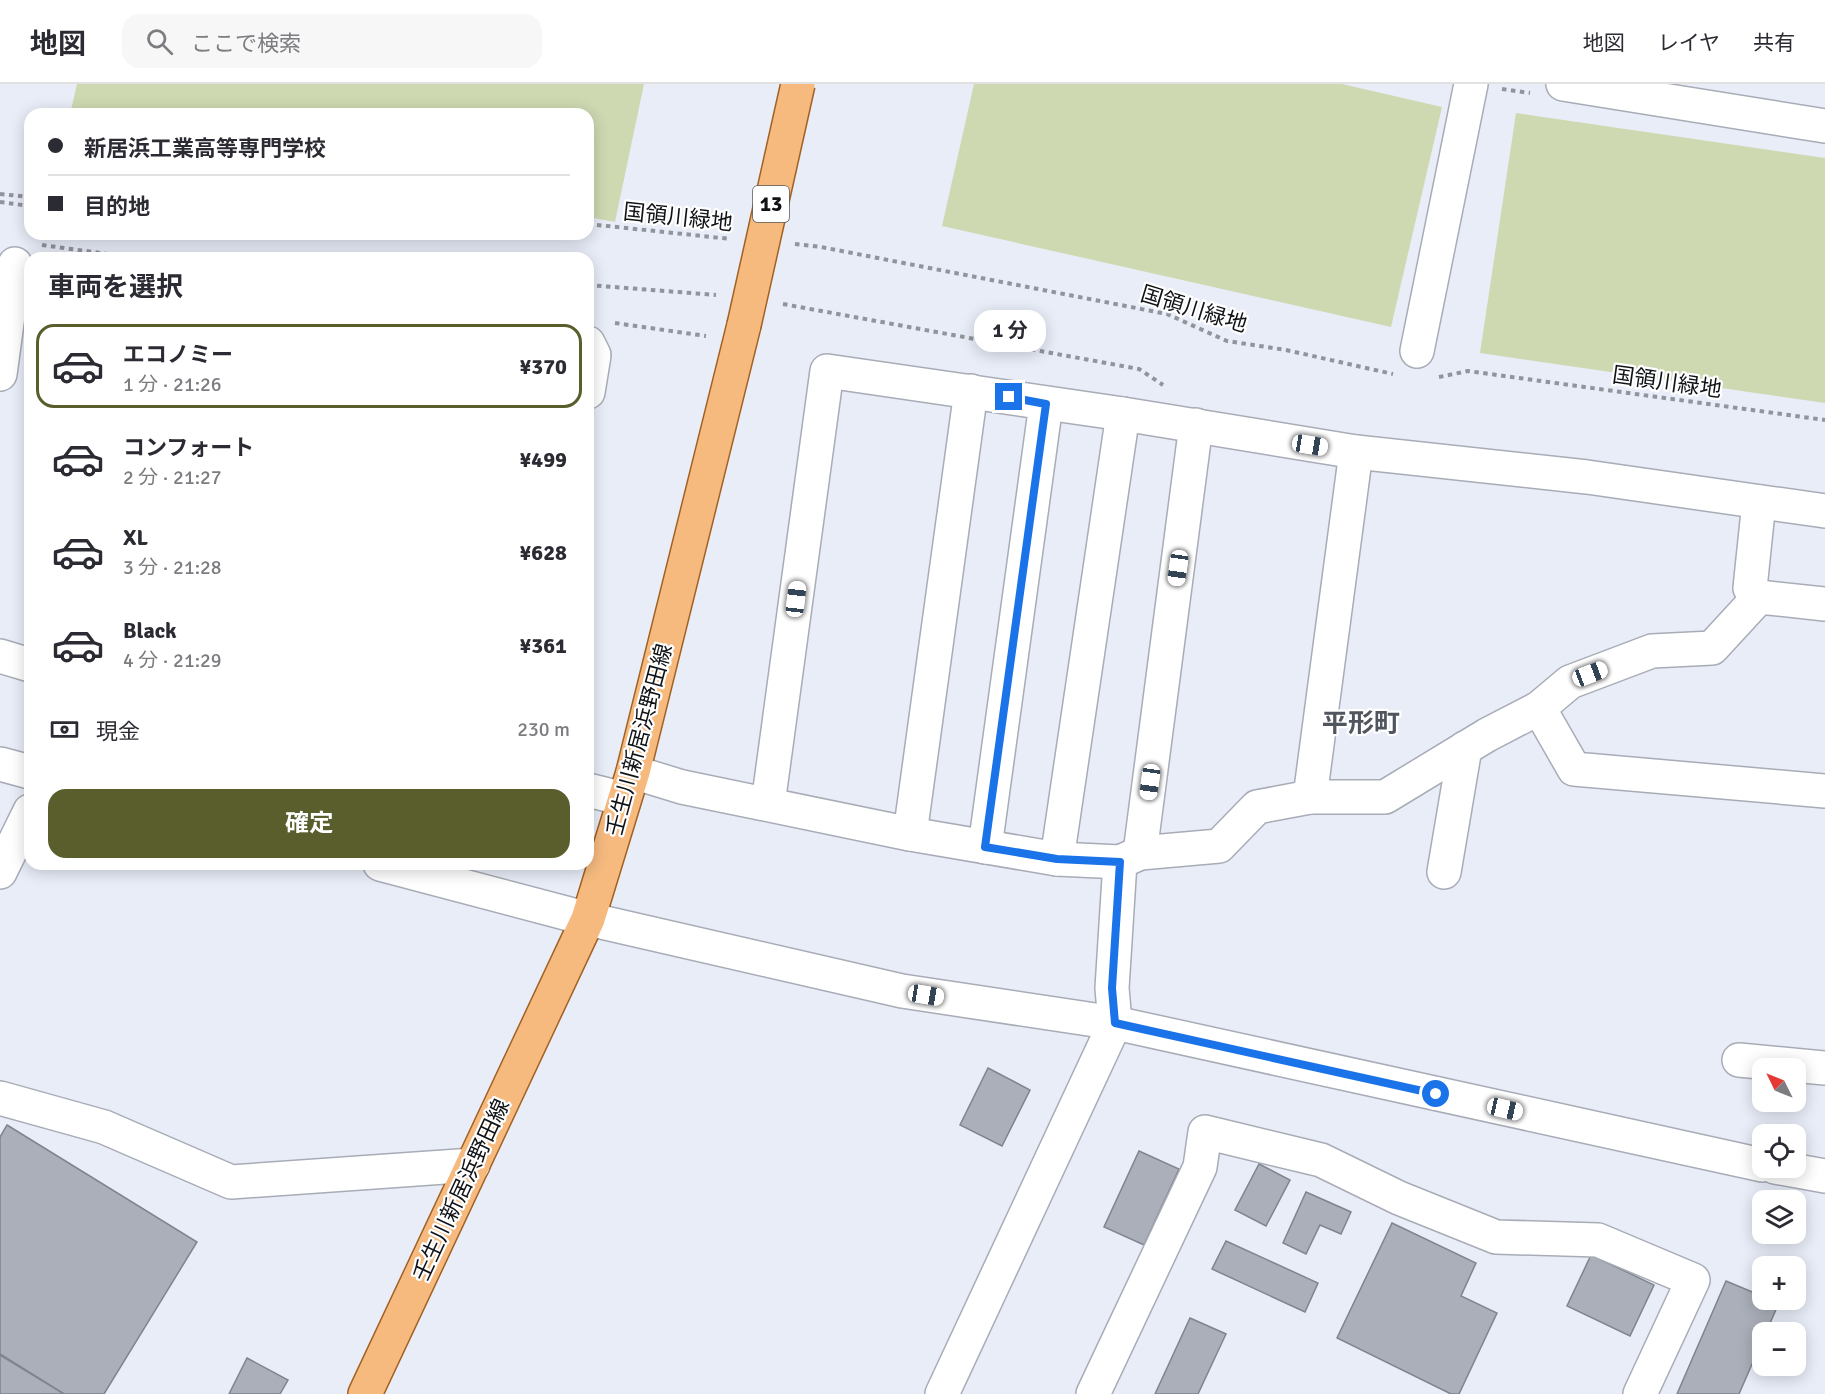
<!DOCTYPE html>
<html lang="ja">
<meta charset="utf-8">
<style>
:root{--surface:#fff;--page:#f7f7f7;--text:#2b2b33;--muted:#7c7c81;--line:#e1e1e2;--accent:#595e2c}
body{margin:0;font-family:Signika,"Noto Sans JP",sans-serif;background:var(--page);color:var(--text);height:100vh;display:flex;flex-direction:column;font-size:22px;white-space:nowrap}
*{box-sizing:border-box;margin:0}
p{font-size:20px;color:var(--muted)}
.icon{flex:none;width:33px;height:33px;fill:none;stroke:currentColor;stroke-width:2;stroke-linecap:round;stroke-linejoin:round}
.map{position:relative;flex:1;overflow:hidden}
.side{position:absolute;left:24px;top:168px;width:570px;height:618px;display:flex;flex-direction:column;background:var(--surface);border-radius:18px;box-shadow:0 3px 15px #0003}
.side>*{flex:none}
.top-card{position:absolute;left:24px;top:24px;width:570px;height:132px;border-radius:18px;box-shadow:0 3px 15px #0003;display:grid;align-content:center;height:132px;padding:0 24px;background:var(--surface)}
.needle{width:39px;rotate:313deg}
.fabs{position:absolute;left:1752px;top:974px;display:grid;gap:12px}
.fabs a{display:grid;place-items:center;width:54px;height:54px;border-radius:12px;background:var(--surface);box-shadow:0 3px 15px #0003;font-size:30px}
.end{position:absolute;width:27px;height:27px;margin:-14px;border:8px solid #1a73e8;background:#fff;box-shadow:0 0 0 3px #fff}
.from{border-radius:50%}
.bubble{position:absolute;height:42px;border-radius:18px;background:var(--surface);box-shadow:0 3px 15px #0003;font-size:20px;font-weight:700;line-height:42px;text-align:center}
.car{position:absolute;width:18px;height:36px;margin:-18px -9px;border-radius:8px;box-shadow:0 0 4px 2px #0007;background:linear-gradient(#fff 24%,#345 0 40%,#fff 0 76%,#345 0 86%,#fff 0)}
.top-card b{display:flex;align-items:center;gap:21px;height:57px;font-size:22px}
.top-card b+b{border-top:2px solid var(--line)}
.top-card i{width:15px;height:15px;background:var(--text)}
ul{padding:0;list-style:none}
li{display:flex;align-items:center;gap:18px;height:84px;margin:0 12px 9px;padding:0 12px;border:3px solid transparent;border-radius:18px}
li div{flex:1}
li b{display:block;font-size:22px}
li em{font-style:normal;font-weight:700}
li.on{border-color:var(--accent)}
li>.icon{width:54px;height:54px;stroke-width:1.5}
h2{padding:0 24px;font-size:27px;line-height:72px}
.pay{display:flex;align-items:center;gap:15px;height:66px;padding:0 24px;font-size:22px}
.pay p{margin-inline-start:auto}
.action{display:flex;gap:12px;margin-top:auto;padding:12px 24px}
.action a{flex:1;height:69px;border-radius:18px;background:var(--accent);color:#fff;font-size:24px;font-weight:700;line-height:69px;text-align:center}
header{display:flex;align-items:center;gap:36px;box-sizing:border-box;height:84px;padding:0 30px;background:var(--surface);border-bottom:2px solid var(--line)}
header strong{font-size:28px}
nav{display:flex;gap:33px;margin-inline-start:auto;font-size:21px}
.search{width:420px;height:54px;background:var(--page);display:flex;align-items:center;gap:15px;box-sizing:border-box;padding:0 21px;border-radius:18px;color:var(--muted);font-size:22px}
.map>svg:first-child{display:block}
.green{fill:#ced9b2}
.building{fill:#aaafb9;stroke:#7f848e;stroke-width:1.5}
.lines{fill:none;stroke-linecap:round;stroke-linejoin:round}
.minor-casing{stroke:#a7acb6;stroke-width:36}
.major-casing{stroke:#a26122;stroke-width:36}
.path{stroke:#90949c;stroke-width:4;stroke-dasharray:4.5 4.5;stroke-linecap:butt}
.minor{stroke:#fff;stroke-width:33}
.major{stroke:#f6ba7f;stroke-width:33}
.major-bridge-casing{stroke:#a26122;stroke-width:36;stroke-linecap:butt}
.major-bridge{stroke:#f6ba7f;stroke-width:33}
.route{stroke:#1a73e8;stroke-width:8}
.labels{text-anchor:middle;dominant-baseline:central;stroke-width:4.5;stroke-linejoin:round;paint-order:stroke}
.shield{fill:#fff;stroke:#58595c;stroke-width:1.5}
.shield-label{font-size:21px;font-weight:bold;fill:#101216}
.street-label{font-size:22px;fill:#101216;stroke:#fff}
.quarter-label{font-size:26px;font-weight:bold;fill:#51555e;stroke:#fff}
</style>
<header>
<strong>地図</strong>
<div class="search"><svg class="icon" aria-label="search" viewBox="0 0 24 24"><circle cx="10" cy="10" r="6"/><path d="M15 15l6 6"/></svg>ここで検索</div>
<nav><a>地図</a><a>レイヤ</a><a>共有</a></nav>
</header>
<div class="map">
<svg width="1825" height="1310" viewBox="0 0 1825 1310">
<rect width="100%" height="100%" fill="#e8edf8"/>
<g class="green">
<path d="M77 0H644L615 138 588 133V30H91L71 26Z"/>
<path d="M974 0H1342L1442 23 1391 243 942 142Z"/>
<path d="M1516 29 1825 74V319L1480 269Z"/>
</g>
<g class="building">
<path d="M988 984 1030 1006 1002 1062 960 1041Z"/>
<path d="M7 1041 197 1158 104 1310H64L0 1270V1053Z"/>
<path d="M1139 1067 1179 1085 1144 1161 1104 1143Z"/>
<path d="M1259 1080 1290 1096 1266 1142 1235 1126Z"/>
<path d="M1306 1108 1351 1128 1341 1150 1320 1141 1306 1170 1283 1159Z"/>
<path d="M1392 1139 1476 1179 1461 1212 1497 1229 1459 1310H1451L1337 1254Z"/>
<path d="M1226 1157 1318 1199 1305 1228 1212 1185Z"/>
<path d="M1591 1171 1654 1201 1630 1252 1567 1222Z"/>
<path d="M1726 1197 1762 1212V1215L1779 1219 1766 1248H1762V1257L1739 1310H1677Z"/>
<path d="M1190 1234 1226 1250 1198 1310H1155Z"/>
<path d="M0 1271 64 1310H0Z"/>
<path d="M247 1274 288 1296 280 1310H229Z"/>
</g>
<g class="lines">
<g class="minor-casing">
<g id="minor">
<path d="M1563 0 1825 42"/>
<path d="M588 259 594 271 588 308"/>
<path d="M1417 267 1471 0"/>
<path d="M0 290 15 180"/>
<path d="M1759 513 1750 504 1759 418"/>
<path d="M0 572 30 581"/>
<path d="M1539 624 1574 685 1825 707"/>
<path d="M0 680 30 688"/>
<path d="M633 688 682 703 910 750 1057 775 1120 778 1140 769 1219 762 1257 723 1310 713 1356 368"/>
<path d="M588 706 624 715"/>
<path d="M1310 713H1385L1487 651 1539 624 1570 598 1652 567 1712 564 1759 513 1825 520"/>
<path d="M768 720 827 287 1123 330 1356 368 1587 393 1825 427"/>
<path d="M910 750 971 307"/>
<path d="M985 763 1046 320"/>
<path d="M1140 769 1196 341"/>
<path d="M1057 775 1123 330"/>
<path d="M380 780 588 835 902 907 1115 939 1762 1081"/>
<path d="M0 788 30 727"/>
<path d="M1444 788 1465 664"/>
<path d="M1739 976 1825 984"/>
<path d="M0 1014 104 1043 231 1098 473 1081"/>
<path d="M1775 1083 1825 1092"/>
<path d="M942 1310 1115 939 1112 904 1120 778"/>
<path d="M1093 1310 1200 1083 1205 1048 1321 1076 1399 1114 1496 1153 1598 1156 1693 1196 1640 1310"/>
</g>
</g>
<g class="major-casing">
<path id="major" d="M365 1310 588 835 633 688 744 241"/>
</g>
<g class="path">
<path d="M1502 5 1530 9"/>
<path d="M0 110 30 113"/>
<path d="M0 118 30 122"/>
<path d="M588 140 731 155"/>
<path d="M795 160 821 163 1167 230 1227 257 1286 266 1393 290"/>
<path d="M42 161 137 174"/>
<path d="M588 201 716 211"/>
<path d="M783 220 1139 285 1163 301"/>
<path d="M615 239 706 252"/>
<path d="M1439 293 1468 287 1825 336"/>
</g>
<use href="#minor" class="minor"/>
<use href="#major" class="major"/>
<g class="major-bridge-casing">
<path id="major-bridge" d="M744 241 798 0"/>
</g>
<use href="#major-bridge" class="major-bridge"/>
</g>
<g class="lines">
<path class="route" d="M1009 313 1046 320 985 763 1057 775 1120 778 1112 904 1115 939 1436 1010"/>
</g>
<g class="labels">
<rect class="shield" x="753" y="102" width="36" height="36" rx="4.5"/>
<g class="shield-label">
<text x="771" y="120">13</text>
</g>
<g class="street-label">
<text transform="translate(678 133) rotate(6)">国領川緑地</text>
<text transform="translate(1194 225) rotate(17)">国領川緑地</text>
<text transform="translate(1667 298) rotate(8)">国領川緑地</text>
<text transform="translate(639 656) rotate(-75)">壬生川新居浜野田線</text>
<text transform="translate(461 1106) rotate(-65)">壬生川新居浜野田線</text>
</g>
<g class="quarter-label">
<text x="1361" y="640">平形町</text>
</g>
</g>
</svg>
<div class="fabs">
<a><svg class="needle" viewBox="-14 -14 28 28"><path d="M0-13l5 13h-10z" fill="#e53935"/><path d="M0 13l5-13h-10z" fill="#7c7c81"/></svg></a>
<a><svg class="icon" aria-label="locate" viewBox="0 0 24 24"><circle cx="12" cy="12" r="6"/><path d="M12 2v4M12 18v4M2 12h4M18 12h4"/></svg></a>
<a><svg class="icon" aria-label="layers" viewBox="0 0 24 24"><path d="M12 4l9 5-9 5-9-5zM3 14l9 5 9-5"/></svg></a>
<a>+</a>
<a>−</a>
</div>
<i class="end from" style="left:1436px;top:1010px"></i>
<i class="end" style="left:1009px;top:313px"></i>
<div class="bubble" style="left:974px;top:226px;width:72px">1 分</div>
<i class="car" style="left:1310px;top:361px;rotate:99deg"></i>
<i class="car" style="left:1178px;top:484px;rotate:188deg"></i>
<i class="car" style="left:796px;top:515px;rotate:7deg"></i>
<i class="car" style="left:1590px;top:590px;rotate:69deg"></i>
<i class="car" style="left:1150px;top:698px;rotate:188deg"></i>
<i class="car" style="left:926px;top:911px;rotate:99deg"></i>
<i class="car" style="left:1505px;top:1025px;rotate:103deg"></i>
<div class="top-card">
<b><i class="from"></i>新居浜工業高等専門学校</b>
<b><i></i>目的地</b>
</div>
<section class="side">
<h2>車両を選択</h2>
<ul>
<li class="on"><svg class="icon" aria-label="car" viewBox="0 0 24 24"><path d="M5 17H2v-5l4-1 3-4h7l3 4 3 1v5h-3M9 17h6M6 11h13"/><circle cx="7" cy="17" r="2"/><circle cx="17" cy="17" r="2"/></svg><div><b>エコノミー</b><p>1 分 · 21:26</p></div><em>¥370</em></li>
<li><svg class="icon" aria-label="car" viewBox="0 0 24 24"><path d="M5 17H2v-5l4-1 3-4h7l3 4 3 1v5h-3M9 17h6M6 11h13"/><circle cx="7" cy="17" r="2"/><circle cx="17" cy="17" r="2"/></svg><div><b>コンフォート</b><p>2 分 · 21:27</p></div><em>¥499</em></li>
<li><svg class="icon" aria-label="car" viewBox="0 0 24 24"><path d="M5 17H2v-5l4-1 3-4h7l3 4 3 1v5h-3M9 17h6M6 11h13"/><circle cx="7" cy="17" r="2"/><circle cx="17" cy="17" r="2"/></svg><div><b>XL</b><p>3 分 · 21:28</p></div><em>¥628</em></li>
<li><svg class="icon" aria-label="car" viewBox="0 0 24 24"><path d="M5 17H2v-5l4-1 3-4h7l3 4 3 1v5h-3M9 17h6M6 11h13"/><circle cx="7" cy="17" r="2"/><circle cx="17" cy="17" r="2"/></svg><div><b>Black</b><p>4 分 · 21:29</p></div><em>¥361</em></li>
</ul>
<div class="pay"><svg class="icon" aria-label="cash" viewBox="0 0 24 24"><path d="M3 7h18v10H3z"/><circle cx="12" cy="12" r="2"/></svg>現金<p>230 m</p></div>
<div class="action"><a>確定</a></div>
</section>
</div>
